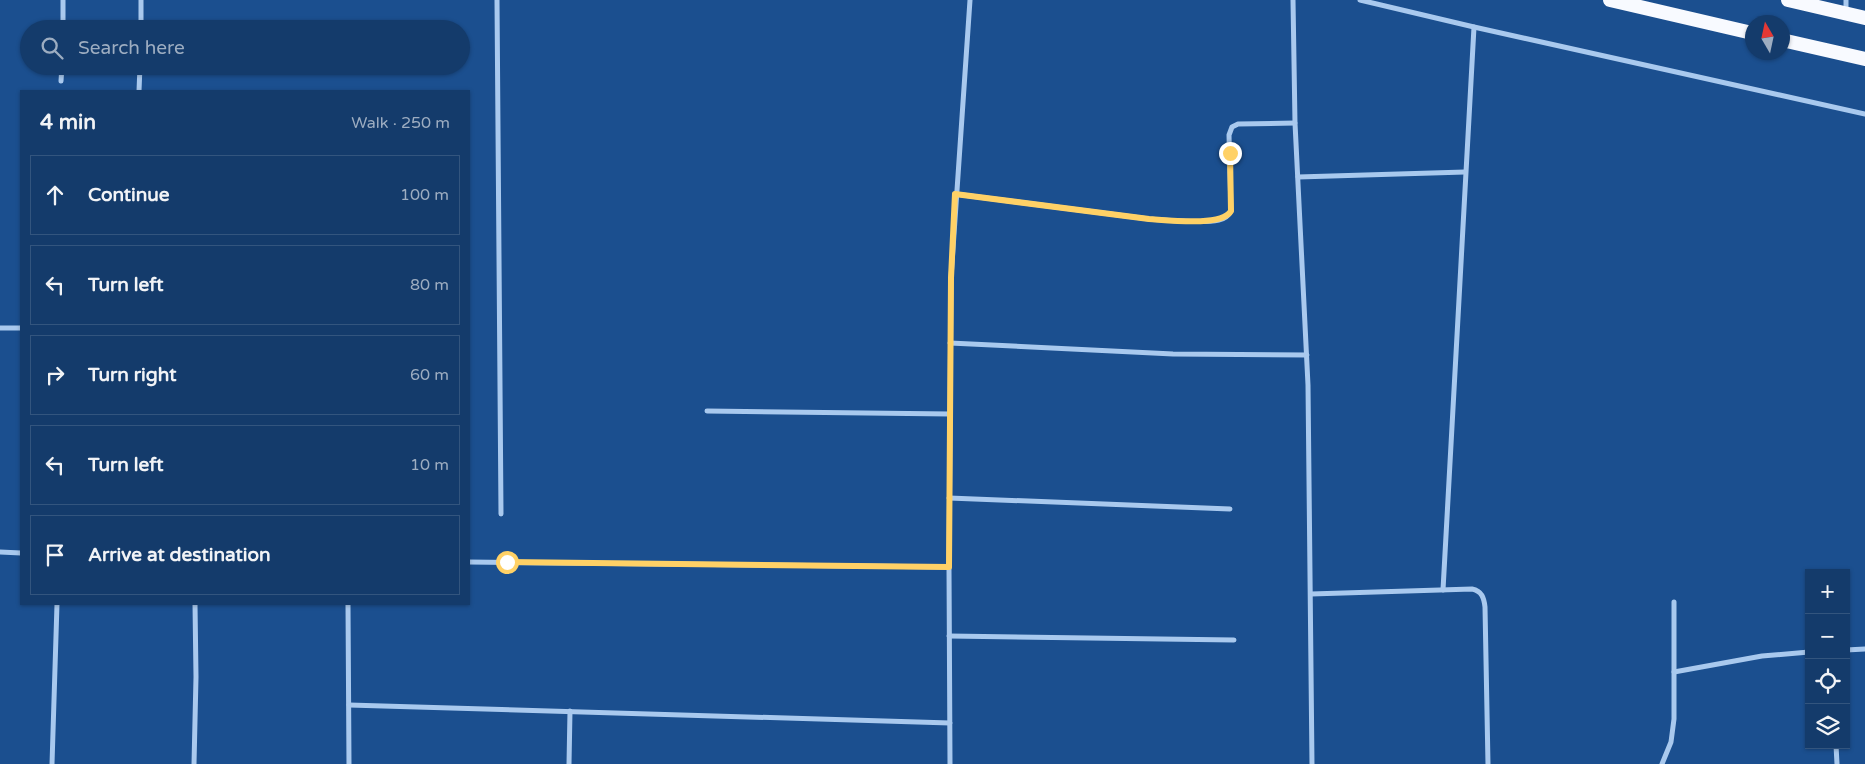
<!DOCTYPE html>
<meta charset="utf-8">
<style>
:root{--surface:#143b6b;--page:#1d4271;--text:#f1f3f6;--muted:#9dadc1;--line:#33557e}
body{margin:0;font-family:"Varela Round",sans-serif;background:var(--page);color:var(--text)}
.controls{position:absolute;right:15px;bottom:15px;display:grid;overflow:hidden;border-radius:0px;box-shadow:0 1px 4px #0004}
.controls button{width:45px;height:45px;display:grid;place-items:center;padding:0;border:0;border-bottom:1px solid var(--line);background:var(--surface);color:var(--text);font:25px sans-serif}
.compass{position:absolute;left:1745px;top:15px;width:45px;height:45px;border-radius:50%;background:var(--surface);box-shadow:0 1px 4px #0004;rotate:351deg}
.stop{position:absolute;width:15px;height:15px;margin:-11px;border:4px solid #ffd166;border-radius:50%;background:#fff}
.stop.end{background:#ffd166;border-color:#fff;box-shadow:0 1px 5px #0008}
.list{margin:0;padding:0;list-style:none}
h2{display:flex;justify-content:space-between;align-items:center;height:65px;margin:0;padding:0 20px;font-size:21px}
h2 small{font-size:16px;font-weight:400;color:var(--muted)}
.list li{display:grid;grid-template-columns:32px 1fr auto;gap:15px;align-items:center;box-sizing:border-box;height:80px;margin:0 10px 10px;padding:0 10px;border:1px solid var(--line);border-radius:0px}
.list b{display:block;font-size:19px;white-space:nowrap}
.list em{font-size:16px;font-style:normal;color:var(--muted)}
.icon{flex:none;width:28px;height:28px;fill:none;stroke:currentColor;stroke-width:2;stroke-linecap:round;stroke-linejoin:round}
.map{position:relative;flex:none;width:1865px;height:764px;overflow:hidden}
.search{position:absolute;background:var(--surface);box-shadow:0 1px 4px #0004;left:20px;top:20px;width:450px;height:55px;display:flex;align-items:center;gap:12px;box-sizing:border-box;padding:0 18px;border-radius:28px;color:var(--muted);font-size:19px}
.panel{position:absolute;background:var(--surface);box-shadow:0 1px 4px #0004;left:20px;top:90px;width:450px;height:515px;border-radius:0px}
.map>svg:first-child{display:block}
</style>
<div class="map">
<svg width="1865" height="764" viewBox="0 0 1865 764">
<rect width="100%" height="100%" fill="#1b4f8f"/>
<g fill="none" stroke-linecap="round" stroke-linejoin="round">
<g stroke="#a9c9ee" stroke-width="5">
<polyline points="497,0 501,514"/>
<polyline points="1293,0 1295,123 1308,385 1312,764"/>
<polyline points="1360,0 1474,27 1865,114"/>
<polyline points="1846,13 1846,0"/>
<polyline points="63,29 63,0"/>
<polyline points="141,29 141,0"/>
<polyline points="61,81 62,66"/>
<polyline points="139,91 140,66"/>
<polyline points="1298,177 1465,172"/>
<path d="M 955,194 L 1149,219 C 1169,220 1200,224 1219,220 C 1225,219 1229,215 1231,211 L 1229,135 L 1232,127 L 1238,124 L 1295,123"/>
<polyline points="0,328 21,328"/>
<polyline points="950,343 1173,354 1307,355"/>
<polyline points="707,411 950,414"/>
<polyline points="949,498 1230,509"/>
<polyline points="0,552 21,553"/>
<polyline points="469,562 949,567"/>
<polyline points="1443,590 1474,27"/>
<path d="M 1311,594 L 1472,589 C 1482,591 1484,598 1485,607 L 1488,764"/>
<polyline points="348,604 349,764"/>
<polyline points="949,636 1234,640"/>
<polyline points="1846,650 1865,649"/>
<polyline points="1674,672 1762,656 1809,652"/>
<polyline points="349,705 950,723"/>
<polyline points="1836,745 1837,764"/>
<polyline points="52,764 57,604"/>
<polyline points="194,764 196,677 195,604"/>
<polyline points="569,764 570,711"/>
<polyline points="950,764 949,567 951,278 970,0"/>
<polyline points="1662,764 1671,742 1674,719 1674,602"/>
</g>
<g stroke="#f8faff" stroke-width="14">
<polyline points="1610,0 1752,33"/>
<polyline points="1788,0 1865,18"/>
<polyline points="1782,40 1865,59"/>
</g>
</g>
<g fill="none" stroke-linecap="round" stroke-linejoin="round">
<path stroke="#ffd166" stroke-width="6" d="M 507,562 L 949,567 L 951,278 L 955,194 L 1149,219 C 1167,220 1222,227 1231,211 L 1230,153"/>
</g>
</svg>
<div class="controls">
<button>+</button>
<button>−</button>
<button><svg class="icon" aria-label="locate" viewBox="0 0 24 24"><circle cx="12" cy="12" r="6"/><path d="M12 2v4M12 18v4M2 12h4M18 12h4"/></svg></button>
<button><svg class="icon" aria-label="layers" viewBox="0 0 24 24"><path d="M12 4l9 5-9 5-9-5zM3 14l9 5 9-5"/></svg></button>
</div>
<svg class="compass" viewBox="-18 -18 36 36"><path d="M0-13l5 13h-10z" fill="#e53935"/><path d="M0 13l5-13h-10z" fill="#9dadc1"/></svg>
<div class="stop" style="left:507px;top:562px"></div>
<div class="stop end" style="left:1230px;top:153px"></div>
<div class="search"><svg class="icon" aria-label="search" viewBox="0 0 24 24"><circle cx="10" cy="10" r="6"/><path d="M15 15l6 6"/></svg>Search here</div>
<section class="panel">
<h2>4 min<small>Walk · 250 m</small></h2>
<ul class="list">
<li><svg class="icon" aria-label="ahead" viewBox="0 0 24 24"><path d="M12 20V5M6 11l6-6 6 6"/></svg><div><b>Continue</b></div><em>100 m</em></li>
<li><svg class="icon" aria-label="left" viewBox="0 0 24 24"><path d="M17 20v-9H6M10 6l-5 5 5 5"/></svg><div><b>Turn left</b></div><em>80 m</em></li>
<li><svg class="icon" aria-label="right" viewBox="0 0 24 24"><path d="M7 20v-9h11M14 6l5 5-5 5"/></svg><div><b>Turn right</b></div><em>60 m</em></li>
<li><svg class="icon" aria-label="left" viewBox="0 0 24 24"><path d="M17 20v-9H6M10 6l-5 5 5 5"/></svg><div><b>Turn left</b></div><em>10 m</em></li>
<li><svg class="icon" aria-label="arrive" viewBox="0 0 24 24"><path d="M6 21V4h12l-3 4 3 4H6"/></svg><div><b>Arrive at destination</b></div></li>
</ul>
</section>
</div>
